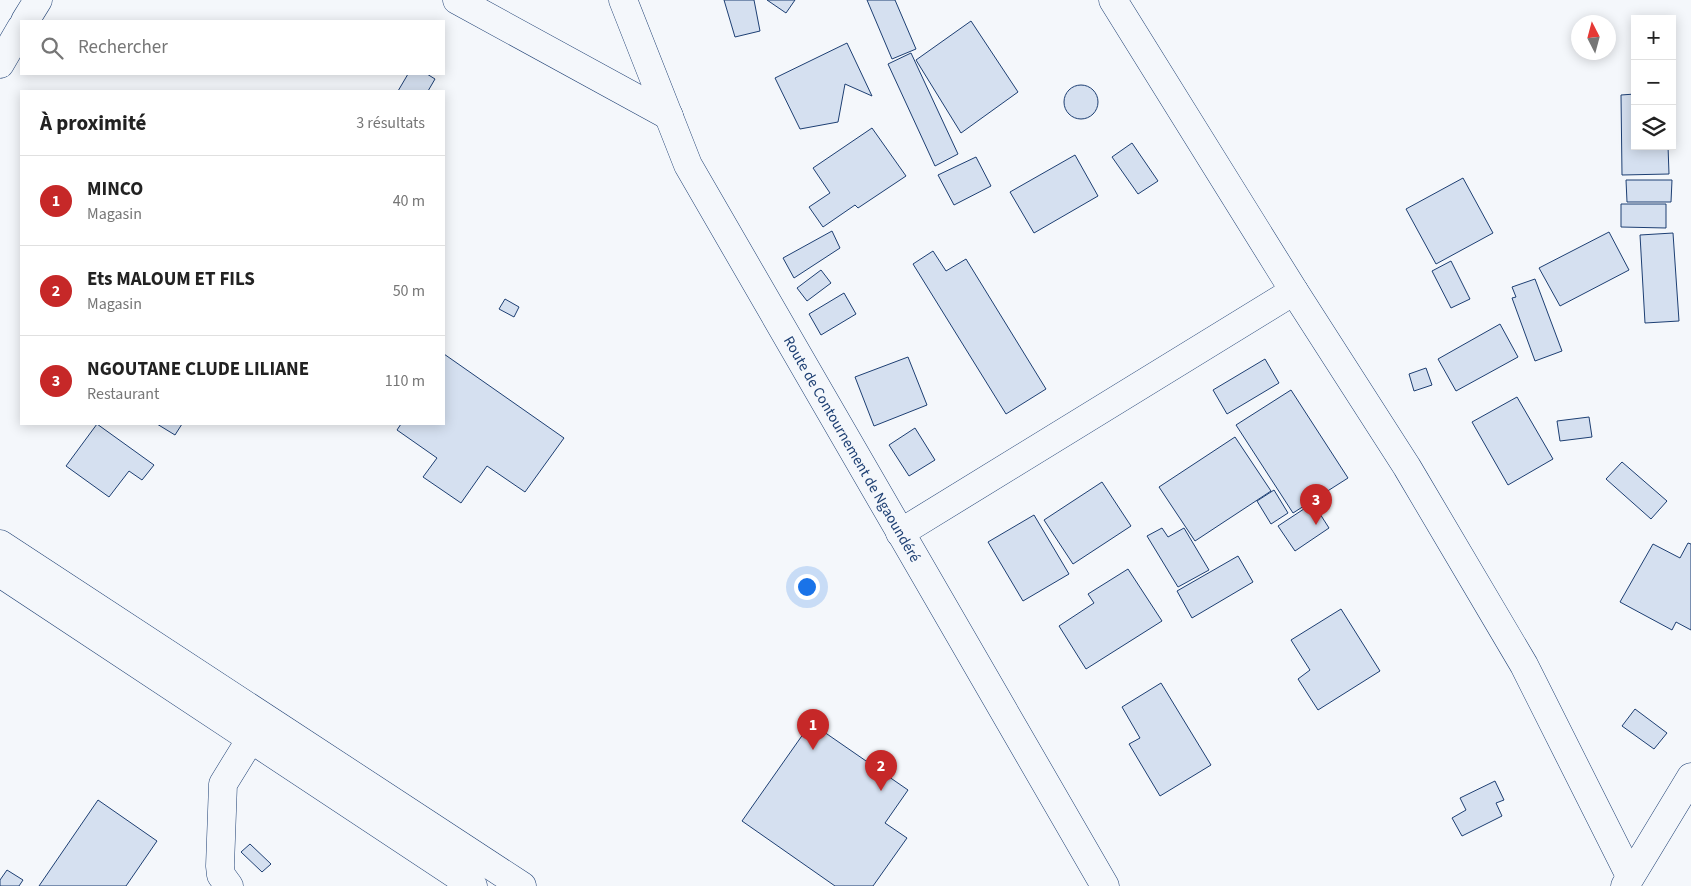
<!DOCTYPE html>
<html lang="fr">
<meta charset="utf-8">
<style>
:root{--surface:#fff;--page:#f2f2f2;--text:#222;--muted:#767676;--line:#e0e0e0;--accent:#c62828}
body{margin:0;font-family:"Source Sans 3",sans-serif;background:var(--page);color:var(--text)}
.controls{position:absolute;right:15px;top:15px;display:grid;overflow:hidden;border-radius:0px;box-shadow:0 2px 12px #0003}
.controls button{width:45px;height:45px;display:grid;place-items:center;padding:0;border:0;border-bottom:1px solid var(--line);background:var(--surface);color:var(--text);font:25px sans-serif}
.compass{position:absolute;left:1571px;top:15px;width:45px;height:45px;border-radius:50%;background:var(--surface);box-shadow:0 2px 12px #0003;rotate:354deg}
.you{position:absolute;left:806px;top:586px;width:18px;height:18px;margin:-12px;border:4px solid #fff;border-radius:50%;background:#1a73e8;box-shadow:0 0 0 8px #1a73e833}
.badge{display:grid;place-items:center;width:32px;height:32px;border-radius:50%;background:var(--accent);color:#fff;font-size:16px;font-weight:700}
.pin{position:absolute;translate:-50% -41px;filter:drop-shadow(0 1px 2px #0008)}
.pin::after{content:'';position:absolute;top:26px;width:18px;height:15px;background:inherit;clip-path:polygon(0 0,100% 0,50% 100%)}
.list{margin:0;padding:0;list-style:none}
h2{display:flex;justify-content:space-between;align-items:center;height:65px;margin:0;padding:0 20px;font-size:21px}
h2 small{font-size:16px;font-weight:400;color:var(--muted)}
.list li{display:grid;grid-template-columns:32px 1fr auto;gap:15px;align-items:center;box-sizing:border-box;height:90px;padding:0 20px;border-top:1px solid var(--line)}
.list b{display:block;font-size:19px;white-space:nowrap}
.list p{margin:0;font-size:16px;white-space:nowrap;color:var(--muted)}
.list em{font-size:16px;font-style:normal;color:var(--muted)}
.icon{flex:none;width:28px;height:28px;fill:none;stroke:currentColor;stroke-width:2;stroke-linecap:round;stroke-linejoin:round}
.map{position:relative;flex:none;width:1691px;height:886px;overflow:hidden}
.search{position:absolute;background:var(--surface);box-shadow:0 2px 12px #0003;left:20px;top:20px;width:425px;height:55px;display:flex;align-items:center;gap:12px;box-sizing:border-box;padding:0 18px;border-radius:0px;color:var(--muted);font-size:19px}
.panel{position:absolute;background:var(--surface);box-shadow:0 2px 12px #0003;left:20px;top:90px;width:425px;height:335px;border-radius:0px}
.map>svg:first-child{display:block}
</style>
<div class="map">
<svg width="1691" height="886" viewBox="0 0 1691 886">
<rect width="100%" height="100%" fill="#f4f7fb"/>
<g fill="#d5e0f0" stroke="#1d3f73">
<polygon points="724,0 754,0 760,31 735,37"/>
<polygon points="767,0 795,0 786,13"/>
<polygon points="867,0 895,0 916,49 892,59"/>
<polygon points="971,21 1018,92 961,133 916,60"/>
<polygon points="847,43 872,96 845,84 838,122 800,129 775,78"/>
<polygon points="911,53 958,154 935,166 888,64"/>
<polygon points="408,74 427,74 435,79 428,91 398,91"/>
<circle cx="1081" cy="102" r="17"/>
<polygon points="1635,94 1635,146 1668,146 1669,174 1622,175 1621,95"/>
<polygon points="872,128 906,176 858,208 855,205 823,227 809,207 830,193 813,168"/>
<polygon points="1132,143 1158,181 1138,194 1112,157"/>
<polygon points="1075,155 1098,196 1034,233 1010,192"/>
<polygon points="976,157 991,186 954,205 938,175"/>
<polygon points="1463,178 1493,233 1436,264 1406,209"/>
<polygon points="1626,180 1672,180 1671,202 1627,202"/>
<polygon points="1621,204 1666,204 1666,228 1621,227"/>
<polygon points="832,231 840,248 794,278 783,258"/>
<polygon points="1609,232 1629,270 1560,306 1539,268"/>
<polygon points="1673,233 1679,321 1645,323 1640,235"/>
<polygon points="933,251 946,271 966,259 1046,389 1006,414 913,264"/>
<polygon points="1451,261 1470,299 1451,308 1432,271"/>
<polygon points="821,270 831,283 807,301 797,288"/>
<polygon points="1535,279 1562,351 1535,361 1512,298 1516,297 1512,287"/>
<polygon points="844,293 856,314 821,335 809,314"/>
<polygon points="505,299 519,307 514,317 499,309"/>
<polygon points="1500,324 1518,357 1456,391 1438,359"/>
<polygon points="444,354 564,438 525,492 487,466 461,503 423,477 437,458 397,430 401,424 444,424"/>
<polygon points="908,357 927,405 874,426 855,377"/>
<polygon points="1265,359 1279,383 1227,414 1213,390"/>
<polygon points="1426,368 1432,385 1414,391 1409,374"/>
<polygon points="1291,390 1348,478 1293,513 1236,425"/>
<polygon points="1517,397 1553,459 1508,485 1472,422"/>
<polygon points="1589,417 1592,437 1560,441 1557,421"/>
<polygon points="97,424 154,465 142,480 129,471 109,497 66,466"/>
<polygon points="157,424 182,424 175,435"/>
<polygon points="915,428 935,460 909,476 889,445"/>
<polygon points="1235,437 1271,491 1195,541 1159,487"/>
<polygon points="1622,462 1667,501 1651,519 1606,479"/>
<polygon points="1102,482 1131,526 1073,564 1044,520"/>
<polygon points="1274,490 1288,513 1271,524 1257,501"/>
<polygon points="1313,503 1329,528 1295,551 1278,526"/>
<polygon points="1034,515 1069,574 1023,601 988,542"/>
<polygon points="1162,528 1168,537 1184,528 1209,570 1178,587 1147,536"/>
<polygon points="1688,543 1691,544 1691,630 1676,622 1672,630 1620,602 1653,544 1680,558"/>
<polygon points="1238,556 1253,582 1192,618 1177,591"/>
<polygon points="1128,569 1162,621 1086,669 1059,626 1094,603 1088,594"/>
<polygon points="1341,609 1380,671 1318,710 1298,679 1310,670 1291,640"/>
<polygon points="1161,683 1211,765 1160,796 1129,744 1140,738 1122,707"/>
<polygon points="1635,709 1667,733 1654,749 1622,726"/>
<polygon points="814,725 908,790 885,823 907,838 873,886 835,886 742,821 806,730 808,732"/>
<polygon points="1495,781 1504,800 1496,803 1502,816 1462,836 1452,818 1466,810 1460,798"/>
<polygon points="98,800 157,841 126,886 39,886"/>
<polygon points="250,844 271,864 262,872 241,852"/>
<polygon points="7,870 23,880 19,886 0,886 0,880"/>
</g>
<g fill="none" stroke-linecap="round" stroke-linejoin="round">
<g stroke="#1d3f73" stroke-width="29">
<g id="minor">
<polyline points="457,0 669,116"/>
<polyline points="1113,0 1294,291 1407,467 1524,665 1630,876"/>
<polyline points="25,21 38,0"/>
<polyline points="0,64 21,28"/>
<polyline points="900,533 1294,291"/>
<polyline points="229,886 221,875 220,866 223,784 263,719"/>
<polyline points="1625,886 1691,777"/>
</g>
</g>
<g stroke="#1d3f73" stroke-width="29">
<polyline id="tertiary" points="623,0 688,165 1105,886"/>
</g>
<g stroke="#1d3f73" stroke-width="29">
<g id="secondary">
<polyline points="0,544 522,886"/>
<polyline points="0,573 473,886"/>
</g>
</g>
<use href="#minor" stroke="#f4f7fb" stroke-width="28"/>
<use href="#tertiary" stroke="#f4f7fb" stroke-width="28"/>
<use href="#secondary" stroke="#f4f7fb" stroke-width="28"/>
</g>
<g text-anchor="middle" stroke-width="4" stroke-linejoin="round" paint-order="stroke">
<g font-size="15" fill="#1d3f73" stroke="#f4f7fb">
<text transform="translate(852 449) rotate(60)" y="5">Route de Contournement de Ngaoundéré</text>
</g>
</g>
</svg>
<div class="controls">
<button>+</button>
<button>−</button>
<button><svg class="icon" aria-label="layers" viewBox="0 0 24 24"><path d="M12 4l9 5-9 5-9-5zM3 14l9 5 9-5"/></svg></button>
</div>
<svg class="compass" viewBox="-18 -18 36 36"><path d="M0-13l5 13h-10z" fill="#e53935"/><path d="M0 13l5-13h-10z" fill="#767676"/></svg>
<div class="you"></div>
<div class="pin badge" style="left:813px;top:750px">1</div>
<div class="pin badge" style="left:881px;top:791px">2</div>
<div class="pin badge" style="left:1316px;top:525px">3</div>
<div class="search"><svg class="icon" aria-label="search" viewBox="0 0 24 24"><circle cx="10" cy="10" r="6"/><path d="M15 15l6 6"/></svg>Rechercher</div>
<section class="panel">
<h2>À proximité<small>3 résultats</small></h2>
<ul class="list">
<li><span class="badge">1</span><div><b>MINCO</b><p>Magasin</p></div><em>40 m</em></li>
<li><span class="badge">2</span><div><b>Ets MALOUM ET FILS</b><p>Magasin</p></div><em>50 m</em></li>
<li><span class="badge">3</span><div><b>NGOUTANE CLUDE LILIANE</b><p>Restaurant</p></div><em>110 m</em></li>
</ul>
</section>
</div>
